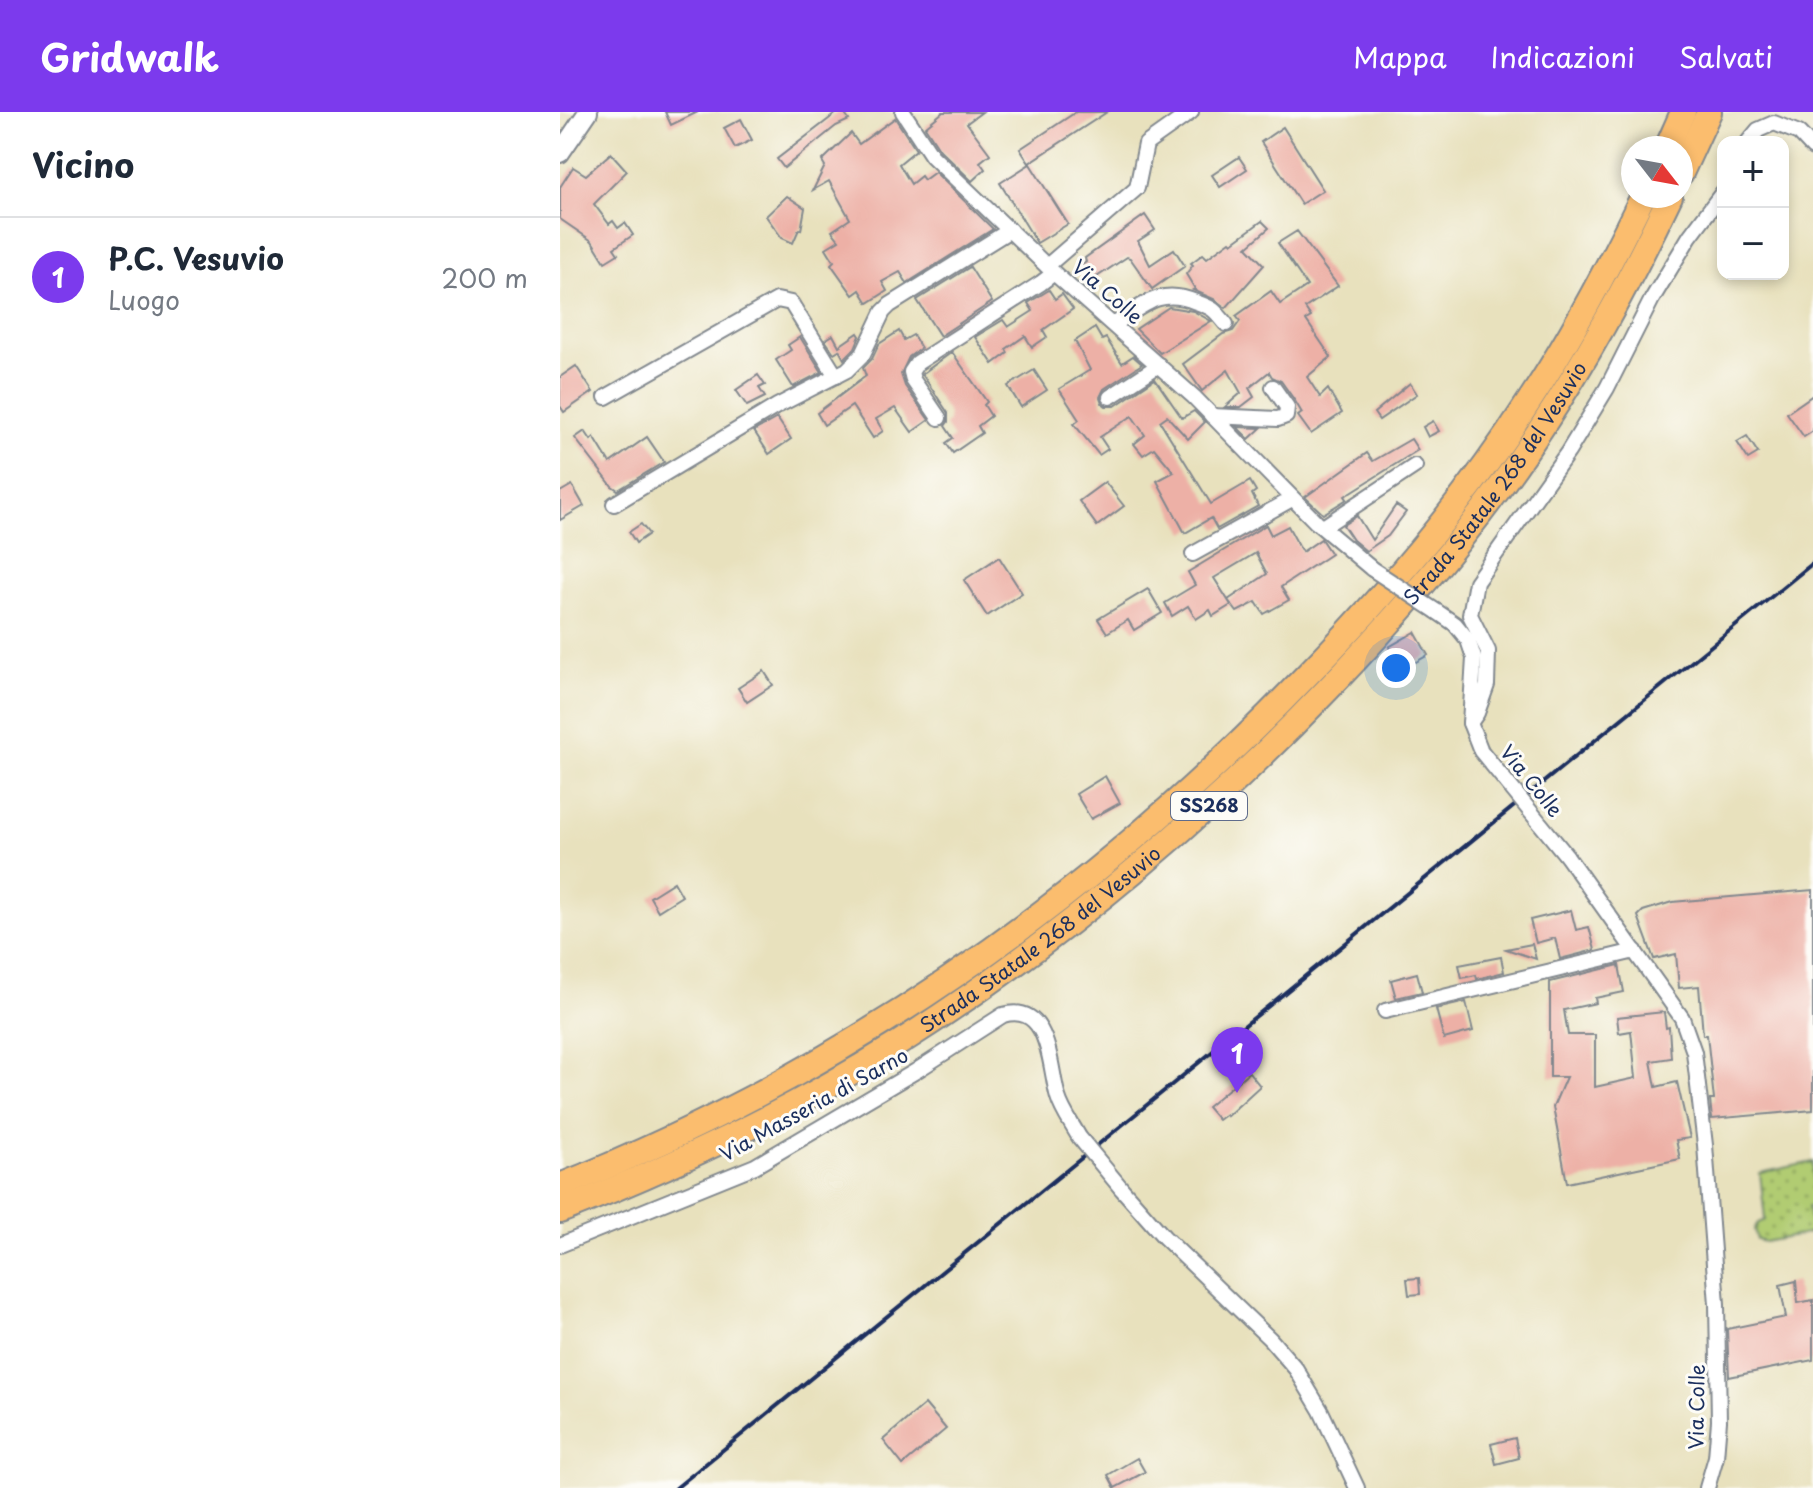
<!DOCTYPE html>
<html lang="it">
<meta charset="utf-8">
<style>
:root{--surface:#fff;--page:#f2f2f3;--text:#1f2937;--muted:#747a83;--line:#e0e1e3;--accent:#7c3aed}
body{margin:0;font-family:"Playpen Sans",sans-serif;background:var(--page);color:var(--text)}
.controls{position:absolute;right:24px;top:24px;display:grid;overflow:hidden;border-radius:16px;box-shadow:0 4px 12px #0003}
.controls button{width:72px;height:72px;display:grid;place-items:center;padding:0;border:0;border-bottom:2px solid var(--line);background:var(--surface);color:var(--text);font:40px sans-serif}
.compass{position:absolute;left:1061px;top:24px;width:72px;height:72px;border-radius:50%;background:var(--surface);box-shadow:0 4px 12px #0003;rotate:121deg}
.you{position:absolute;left:836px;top:556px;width:28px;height:28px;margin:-20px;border:6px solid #fff;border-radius:50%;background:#1a73e8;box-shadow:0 0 0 12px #1a73e833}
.badge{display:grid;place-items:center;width:52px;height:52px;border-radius:50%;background:var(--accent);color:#fff;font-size:26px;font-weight:700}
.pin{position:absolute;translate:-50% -66px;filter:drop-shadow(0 2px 4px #0008)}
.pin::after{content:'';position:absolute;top:42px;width:28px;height:24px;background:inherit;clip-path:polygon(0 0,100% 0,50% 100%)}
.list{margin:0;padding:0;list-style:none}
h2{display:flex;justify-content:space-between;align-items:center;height:104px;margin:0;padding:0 32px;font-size:34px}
h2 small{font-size:26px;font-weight:400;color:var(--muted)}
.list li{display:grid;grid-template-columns:52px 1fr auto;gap:24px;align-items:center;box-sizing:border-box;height:120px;padding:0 32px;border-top:2px solid var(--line)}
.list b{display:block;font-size:30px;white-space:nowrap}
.list p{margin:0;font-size:26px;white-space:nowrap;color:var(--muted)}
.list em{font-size:26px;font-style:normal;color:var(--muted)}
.map{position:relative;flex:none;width:1253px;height:1376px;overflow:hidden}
header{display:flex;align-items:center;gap:48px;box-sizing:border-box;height:112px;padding:0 40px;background:var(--accent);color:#fff}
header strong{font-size:38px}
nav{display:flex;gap:44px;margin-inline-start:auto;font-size:28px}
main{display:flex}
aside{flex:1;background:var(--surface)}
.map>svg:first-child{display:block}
</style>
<header>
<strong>Gridwalk</strong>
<nav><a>Mappa</a><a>Indicazioni</a><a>Salvati</a></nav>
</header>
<main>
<aside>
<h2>Vicino<small></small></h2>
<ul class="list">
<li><span class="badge">1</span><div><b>P.C. Vesuvio</b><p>Luogo</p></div><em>200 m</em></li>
</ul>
</aside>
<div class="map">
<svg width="1253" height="1376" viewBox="0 0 1253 1376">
<defs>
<pattern id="grass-dots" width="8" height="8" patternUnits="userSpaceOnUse" patternTransform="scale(2)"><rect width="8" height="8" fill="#b1cc72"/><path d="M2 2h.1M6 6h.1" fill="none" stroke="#8fa661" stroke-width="1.8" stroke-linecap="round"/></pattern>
</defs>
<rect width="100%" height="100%" fill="#fdfcf7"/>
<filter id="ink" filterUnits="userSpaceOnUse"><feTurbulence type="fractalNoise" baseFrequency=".0125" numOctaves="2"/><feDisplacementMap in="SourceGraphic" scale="16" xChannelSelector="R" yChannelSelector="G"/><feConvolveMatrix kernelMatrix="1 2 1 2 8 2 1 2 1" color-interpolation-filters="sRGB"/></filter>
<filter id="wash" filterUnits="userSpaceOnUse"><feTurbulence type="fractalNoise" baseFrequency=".006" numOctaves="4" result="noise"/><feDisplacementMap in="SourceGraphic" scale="32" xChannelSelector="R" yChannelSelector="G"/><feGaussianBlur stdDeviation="1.8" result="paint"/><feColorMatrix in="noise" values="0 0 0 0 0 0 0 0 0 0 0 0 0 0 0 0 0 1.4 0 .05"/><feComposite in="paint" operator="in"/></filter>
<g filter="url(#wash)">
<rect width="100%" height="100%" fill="#e8e1bd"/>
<polygon fill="url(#grass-dots)" stroke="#667e68" stroke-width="2" points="1253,1050 1253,1093 1248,1094 1252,1121 1205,1130 1197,1128 1194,1117 1198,1111 1205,1108 1200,1061"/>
<g id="blocks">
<g fill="#edb0a6">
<polygon points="105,0 138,0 111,13"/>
<polygon points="278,0 283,0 289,8 276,14 224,56 217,47"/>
<polygon points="383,0 422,0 407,11 430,42 420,50 425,57 412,69 380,38 365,15"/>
<polygon points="516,0 547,0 469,51 460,37"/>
<polygon points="335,6 356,38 339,52 351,72 361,64 364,68 375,60 433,117 347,171 340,160 322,170 327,179 308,191 300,178 293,183 271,152 274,149 266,136 279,128 272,119 290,107 269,69 253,78 265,54 262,49 291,21 299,32"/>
<polygon points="181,7 192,28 175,36 164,16"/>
<polygon points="723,15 763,78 741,92 701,30"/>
<polygon points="51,41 67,59 34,92 49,112 53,109 58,116 65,111 73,123 54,136 58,142 45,150 32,129 0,107 0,75 13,55 26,63"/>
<polygon points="679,45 687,57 660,75 652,63"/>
<polygon points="470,52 508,112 477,131 440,71"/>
<polygon points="227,84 245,96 241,118 239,117 233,131 222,126 206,104"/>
<polygon points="585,103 595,118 578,129 590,153 614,137 625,154 592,177 570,146 567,145 529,170 519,155 526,150 525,146"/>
<polygon points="702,109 709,116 687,135 704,153 666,196 654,187 633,178 635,177 626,162 633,153 631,151 643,142 647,146 670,129 672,131"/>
<polygon points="737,119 778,174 745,196 751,205 746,208 771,245 747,265 760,285 768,277 782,301 751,322 738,304 742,301 735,289 721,269 712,265 709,260 689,276 694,285 681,295 665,295 681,281 668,258 642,279 623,252 663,222 673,219 680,209 676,204 711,179 720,192 747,174 718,131"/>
<polygon points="410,155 432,190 380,224 357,188"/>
<polygon points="489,178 495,187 502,182 513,197 483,218 487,225 472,235 465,224 446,237 448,241 433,252 415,225 443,208 448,215 473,199 468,191"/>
<polygon points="609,195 633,199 651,209 600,241 576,217"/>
<polygon points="535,216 542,228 546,226 562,251 573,244 582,252 544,277 540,285 542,291 546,294 555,294 595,267 622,306 634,299 645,310 628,327 607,304 600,309 651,392 690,369 696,379 692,382 698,394 657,417 651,406 625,421 597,369 614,360 594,336 583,343 574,332 585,323 572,304 540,325 548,337 539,343 514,312 519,308 499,277 530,258 515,229"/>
<polygon points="339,219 344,228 353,223 361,236 349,245 341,262 345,274 369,308 352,320 335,296 316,307 323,319 313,326 292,294 264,313 257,301 306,264 303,256 312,247 319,232"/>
<polygon points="298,221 300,224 295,236 284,247 279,238 274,241 265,228 273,223 279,234"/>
<polygon points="240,225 262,260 233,275 216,248 231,238 228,233"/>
<polygon points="392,240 427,290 424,293 431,304 418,314 422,321 393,341 386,331 393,326 385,314 388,310 388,301 362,262"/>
<polygon points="16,254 33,280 4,300 0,294 0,265"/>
<polygon points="474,258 487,278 461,295 448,274"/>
<polygon points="198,263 205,273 199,276 205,285 187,294 176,278"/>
<polygon points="850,271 857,282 819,308 814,301"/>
<polygon points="1253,283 1253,319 1244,325 1227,301"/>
<polygon points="217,306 231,327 209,342 194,319"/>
<polygon points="873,309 879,319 868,325 863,315"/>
<polygon points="677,315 701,316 689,327"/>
<polygon points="25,319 31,328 34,325 50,351 87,325 104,350 58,378 52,374 15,326"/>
<polygon points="1187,324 1198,341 1188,347 1177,330"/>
<polygon points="851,327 858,338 785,384 787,387 763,402 745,385 807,341 813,349"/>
<polygon points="545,370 564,394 537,414 519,389"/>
<polygon points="12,373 24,394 0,408 0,380"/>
<polygon points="836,393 846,400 828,424 806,439 793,428 783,413 797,404 812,428"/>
<polygon points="81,412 89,422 76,431 69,420"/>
<polygon points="706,413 711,423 728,414 742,440 761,427 771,442 721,475 729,488 704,502 696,490 677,500 668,488 707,462 696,441 654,466 671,493 653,504 650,498 636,507 628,494 612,504 605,491 635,473 628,460"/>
<polygon points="439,445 462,481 427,504 404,468"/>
<polygon points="588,477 602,501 574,518 568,508 547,521 538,507"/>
<polygon points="855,520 868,543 845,556 844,554 840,555 829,535"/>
<polygon points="204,559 213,573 187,590 178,576"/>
<polygon points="545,664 560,691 531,707 516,682"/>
<polygon points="114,770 122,784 98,799 90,785"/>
<polygon points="1253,778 1253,998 1152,1007 1150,988 1154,988 1147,923 1143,923 1139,874 1119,876 1116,842 1094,847 1078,804 1083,799 1112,790"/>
<polygon points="1011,798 1016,818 1029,815 1035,838 1000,847 995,826 976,831 970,808"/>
<polygon points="972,832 976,847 946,837"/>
<polygon points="941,845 944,860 917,867 916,863 902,866 899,853"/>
<polygon points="1059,853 1064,880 1035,886 1036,891 1004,898 1008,923 1035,923 1035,975 1076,966 1071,919 1059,921 1057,905 1104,900 1106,916 1109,915 1111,946 1091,949 1096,975 1117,970 1130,1026 1116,1028 1120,1047 1007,1071 993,995 1006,965 990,965 990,870"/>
<polygon points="857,861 862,880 836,886 831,868"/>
<polygon points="906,890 913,919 884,927 876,897"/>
<polygon points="689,960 700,974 667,1004 666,1002 658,1008 647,995"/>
<polygon points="859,1166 860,1182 849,1183 847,1167"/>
<polygon points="1236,1169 1238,1191 1253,1188 1253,1248 1169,1265 1167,1217 1226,1205 1220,1173"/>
<polygon points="365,1292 386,1317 343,1353 323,1328"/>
<polygon points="955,1326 959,1346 936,1352 931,1332"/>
<polygon points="577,1346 585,1360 555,1376 548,1363"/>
</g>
</g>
</g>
<g filter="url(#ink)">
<use href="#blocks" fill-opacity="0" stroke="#82888e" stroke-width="2"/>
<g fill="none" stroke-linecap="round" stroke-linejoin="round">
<g stroke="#82888e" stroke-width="18">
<g id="minor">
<polyline points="343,0 372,44 494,161 634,285 756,410 812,457"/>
<polyline points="1188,30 1198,18 1214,11 1239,21 1253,36"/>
<polyline points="487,154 577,76 586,32 631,0"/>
<path d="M 555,212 C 584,193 600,175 636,190 C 653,196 654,197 666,212"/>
<polyline points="46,285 217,188 231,191 276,264"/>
<polyline points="550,285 599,253"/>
<polyline points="652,304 718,307 726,304 727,295 713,275"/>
<polyline points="379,306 353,268 351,260 357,251 481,171 494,161"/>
<polyline points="54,392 217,294 287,258 303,242 323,200 330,193 450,118"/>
<polyline points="763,415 855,354"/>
<polyline points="633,442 732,387"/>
<polyline points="876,499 895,512 908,528 914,546 910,611 921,639"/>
<polyline points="910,611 917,601 927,573 928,539 910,503 916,470 1008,340 1047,276 1092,187 1130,124 1163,80"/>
<polyline points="1006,743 1122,906 1134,940 1145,1033 1157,1192 1159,1309 1156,1345 1147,1376"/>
<polyline points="825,899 1075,839"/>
<polyline points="561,1076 604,1125 710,1227 736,1257 761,1299 797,1376"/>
<path d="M 0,1133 L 195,1054 L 356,959 L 443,903 C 491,890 489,956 498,985 C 502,999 512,1012 519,1025"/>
</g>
</g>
<g stroke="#82888e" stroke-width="22">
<polyline id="tertiary" points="0,41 28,0"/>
</g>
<g stroke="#82888e" stroke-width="28">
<g id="trunk">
<polyline points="1107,36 1123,0"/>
<polyline points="1121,61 1149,0"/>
<path d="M 0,1074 C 288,959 533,787 747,563 C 830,478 906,388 970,288 C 1013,223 1049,154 1083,84"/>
<path id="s1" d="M 0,1099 C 114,1054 228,1001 333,935 C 492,834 637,714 768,577 C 839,503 907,425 965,340 C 1021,259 1068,173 1110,84"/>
</g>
</g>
<use href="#minor" stroke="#fff" stroke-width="14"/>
<use href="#tertiary" stroke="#fff" stroke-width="18"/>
<use href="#trunk" stroke="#fbbd6e" stroke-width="24"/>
<polyline stroke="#1b2f5e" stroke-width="4" points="116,1376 1253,451"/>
<g stroke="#82888e" stroke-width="18" stroke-linecap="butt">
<g id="minor-bridge">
<polyline points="812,457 876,499"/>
<polyline points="921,639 1006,743"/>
<polyline points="519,1025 561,1076"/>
</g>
</g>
<use href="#minor-bridge" stroke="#fff" stroke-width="14"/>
</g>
</g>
<g text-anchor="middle" stroke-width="6" stroke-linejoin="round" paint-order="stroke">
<rect fill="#fdfcf7" stroke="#5f6c8c" stroke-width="2" x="611" y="680" width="76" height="28" rx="6"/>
<g font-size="18" font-weight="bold" fill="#1b2f5e">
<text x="649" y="700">SS268</text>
</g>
<g font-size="20" fill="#1b2f5e" stroke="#fdfcf7">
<text transform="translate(547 180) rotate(41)" y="7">Via Colle</text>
<text dy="7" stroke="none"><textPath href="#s1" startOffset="1202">Strada Statale 268 del Vesuvio</textPath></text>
<text transform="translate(971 669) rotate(51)" y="7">Via Colle</text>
<text dy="7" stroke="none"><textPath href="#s1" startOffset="554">Strada Statale 268 del Vesuvio</textPath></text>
<text transform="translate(254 993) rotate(-29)" y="7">Via Masseria di Sarno</text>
<text transform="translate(1137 1295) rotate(-89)" y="7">Via Colle</text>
</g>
</g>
</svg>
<div class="controls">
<button>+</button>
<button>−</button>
</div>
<svg class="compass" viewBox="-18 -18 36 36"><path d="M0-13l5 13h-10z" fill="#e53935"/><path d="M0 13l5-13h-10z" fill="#747a83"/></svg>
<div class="you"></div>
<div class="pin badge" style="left:677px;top:981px">1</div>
</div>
</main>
